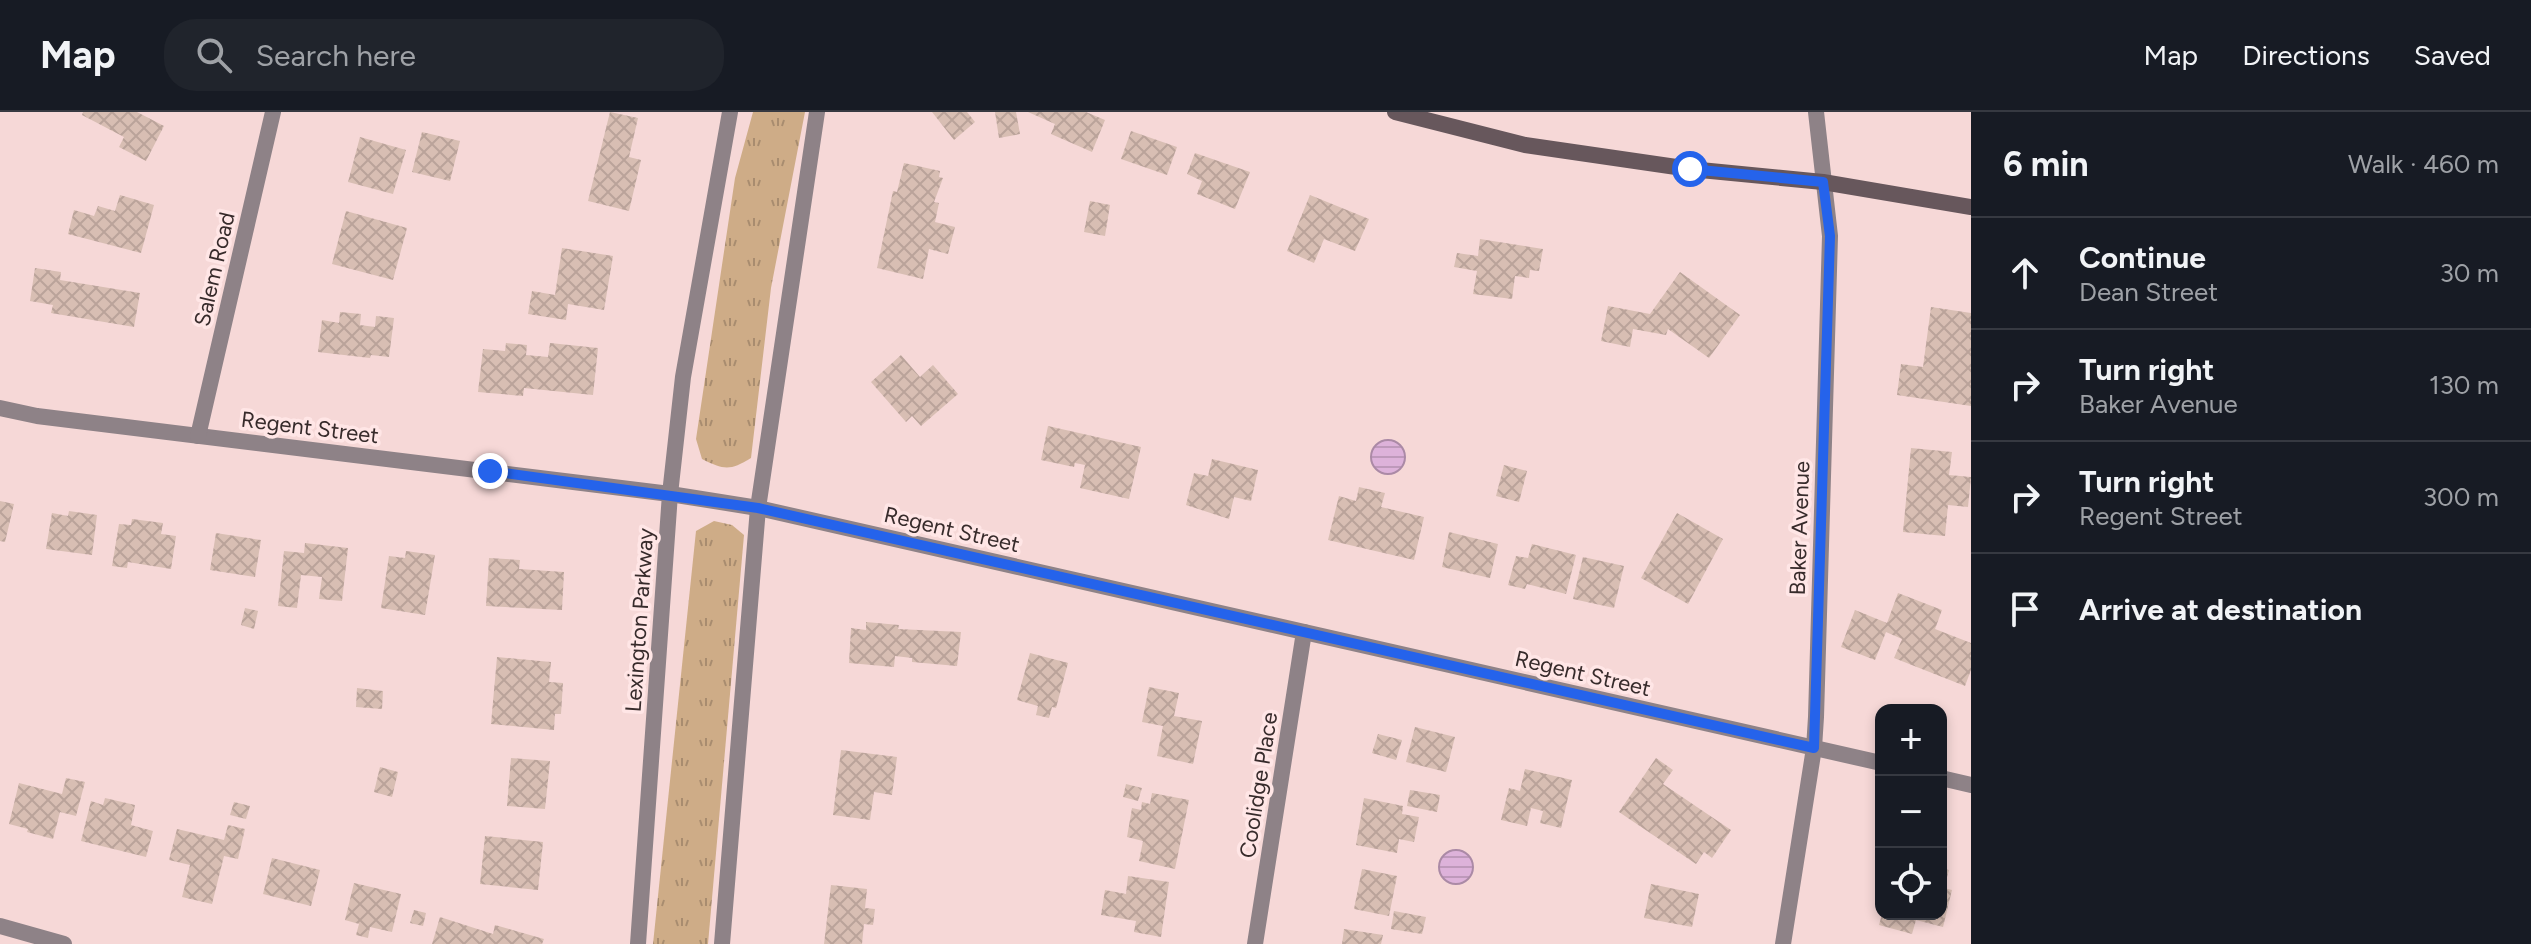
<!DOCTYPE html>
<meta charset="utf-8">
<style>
:root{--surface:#171b24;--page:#20242c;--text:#f1f3f6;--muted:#9ea1a6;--line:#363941}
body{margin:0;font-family:Figtree,sans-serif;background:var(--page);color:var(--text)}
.controls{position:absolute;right:24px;bottom:24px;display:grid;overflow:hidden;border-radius:16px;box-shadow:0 4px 12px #0003}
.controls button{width:72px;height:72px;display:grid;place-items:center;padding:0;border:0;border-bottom:2px solid var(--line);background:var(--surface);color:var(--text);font:40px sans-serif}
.stop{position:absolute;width:24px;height:24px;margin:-18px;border:6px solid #2563eb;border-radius:50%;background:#fff}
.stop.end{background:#2563eb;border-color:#fff;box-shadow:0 2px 8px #0008}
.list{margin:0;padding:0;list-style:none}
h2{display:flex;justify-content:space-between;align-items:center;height:104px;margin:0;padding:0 32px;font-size:34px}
h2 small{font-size:26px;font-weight:400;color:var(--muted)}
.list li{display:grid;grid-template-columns:52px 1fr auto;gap:24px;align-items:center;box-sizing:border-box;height:112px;padding:0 32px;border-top:2px solid var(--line)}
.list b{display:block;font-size:30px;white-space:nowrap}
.list p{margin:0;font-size:26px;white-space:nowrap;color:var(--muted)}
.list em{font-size:26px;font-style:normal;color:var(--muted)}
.icon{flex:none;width:44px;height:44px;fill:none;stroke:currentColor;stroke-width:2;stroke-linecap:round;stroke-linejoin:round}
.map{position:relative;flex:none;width:1971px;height:832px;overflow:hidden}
header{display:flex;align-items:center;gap:48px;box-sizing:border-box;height:112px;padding:0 40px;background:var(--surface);border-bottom:2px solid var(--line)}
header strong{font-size:38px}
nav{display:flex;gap:44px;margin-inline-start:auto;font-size:28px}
.search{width:560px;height:72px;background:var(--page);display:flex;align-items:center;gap:20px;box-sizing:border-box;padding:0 28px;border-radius:32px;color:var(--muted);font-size:30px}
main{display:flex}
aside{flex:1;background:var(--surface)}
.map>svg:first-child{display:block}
</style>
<header>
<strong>Map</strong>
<div class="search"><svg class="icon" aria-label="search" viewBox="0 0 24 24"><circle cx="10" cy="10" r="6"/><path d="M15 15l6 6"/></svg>Search here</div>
<nav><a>Map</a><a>Directions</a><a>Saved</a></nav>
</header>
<main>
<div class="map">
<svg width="1971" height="832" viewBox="0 0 1971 832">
<defs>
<pattern id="grass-tufts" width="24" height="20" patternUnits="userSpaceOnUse" patternTransform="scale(2)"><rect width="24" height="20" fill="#ceac87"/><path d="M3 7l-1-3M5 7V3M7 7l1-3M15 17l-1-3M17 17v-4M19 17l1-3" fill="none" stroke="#a88c6f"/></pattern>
<pattern id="water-rules" width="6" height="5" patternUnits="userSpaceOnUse" patternTransform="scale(2)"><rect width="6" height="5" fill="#ddb2da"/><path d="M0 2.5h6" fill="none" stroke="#be99bb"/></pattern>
<pattern id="building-cross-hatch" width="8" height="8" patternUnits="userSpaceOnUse" patternTransform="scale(2)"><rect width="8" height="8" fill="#d8beb3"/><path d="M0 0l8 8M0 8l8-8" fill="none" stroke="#baa39a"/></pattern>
</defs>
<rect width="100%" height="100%" fill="#f6d8d7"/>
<g fill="url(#grass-tufts)">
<path d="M 753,0 L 805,0 L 771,176 L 751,346 C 730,359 724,358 702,347 L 696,327 L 735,66 Z"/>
<polygon points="714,409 732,413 744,423 708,832 653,832 696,419"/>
</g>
<g fill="url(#water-rules)" stroke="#ab8aa6" stroke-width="2">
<circle cx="1388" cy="345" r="17"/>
<circle cx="1456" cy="755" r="17"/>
</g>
<g fill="url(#building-cross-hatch)">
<polygon points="83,0 137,0 164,14 146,49 119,35 124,25 82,3"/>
<polygon points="610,0 638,6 629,45 641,48 629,99 588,89"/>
<polygon points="932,0 967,0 975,10 954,28"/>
<polygon points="995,0 1016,0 1020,22 999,26"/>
<polygon points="1028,0 1086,0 1105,8 1092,40 1051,22 1055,12"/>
<polygon points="1131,19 1177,35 1167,63 1121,47"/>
<polygon points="422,20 460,29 450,69 412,60"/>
<polygon points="360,25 406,38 393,82 348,70"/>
<polygon points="1195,41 1250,60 1235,97 1197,82 1202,69 1187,62"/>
<polygon points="904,51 940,59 939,65 943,66 934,90 939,91 935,110 955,115 948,142 929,137 923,167 877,156 893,79 897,80"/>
<polygon points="120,83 154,93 141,141 68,122 74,98 94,104 98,94 115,99"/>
<polygon points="1310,83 1369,107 1355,139 1324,127 1314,151 1287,139"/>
<polygon points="1090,89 1110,93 1105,124 1084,120"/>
<polygon points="346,99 407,116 393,168 332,152"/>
<polygon points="1480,127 1543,137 1539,159 1530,158 1529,166 1515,164 1512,187 1473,182 1477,159 1454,155 1457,141 1478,144"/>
<polygon points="562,136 613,144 604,198 568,192 566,208 528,202 532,179 555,183"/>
<polygon points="35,156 61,160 60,168 140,181 134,215 51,201 53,193 30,189"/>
<polygon points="1680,160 1740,203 1709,246 1668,217 1666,223 1633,217 1630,235 1601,229 1608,194 1650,202"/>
<polygon points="1931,195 1971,201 1971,294 1897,283 1901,252 1923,255"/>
<polygon points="340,200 361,202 360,213 375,215 376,204 394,206 389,245 371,243 370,246 318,240 322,208 339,211"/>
<polygon points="506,231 527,233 526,243 548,245 550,231 598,236 593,283 524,276 523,284 478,280 483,237 505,239"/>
<polygon points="901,243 920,265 933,253 958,282 921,314 912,304 906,310 871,270"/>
<polygon points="1048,314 1141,335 1129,387 1080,376 1085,353 1075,351 1074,355 1041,348"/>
<polygon points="1911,336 1952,340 1949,363 1971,365 1968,395 1948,393 1945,424 1903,420"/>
<polygon points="1212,347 1258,358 1251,389 1234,385 1229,407 1186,393 1194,361 1208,364"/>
<polygon points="1504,353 1527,359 1519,390 1496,384"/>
<polygon points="1359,375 1385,381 1381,395 1424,405 1414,448 1328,428 1339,384 1356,389"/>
<polygon points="0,389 14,392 5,430 0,429"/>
<polygon points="69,399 97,403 92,443 46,437 52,401 68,404"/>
<polygon points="1677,401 1723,427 1688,492 1641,466"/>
<polygon points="132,407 163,411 161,422 176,424 171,457 128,450 127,456 112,454 119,412 131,413"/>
<polygon points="1449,420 1498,432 1490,466 1442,455"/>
<polygon points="216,421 261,428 255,465 210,458"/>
<polygon points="305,431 348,436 342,489 319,487 322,465 301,463 297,496 278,494 284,439 304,441"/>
<polygon points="1532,432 1576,443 1566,482 1527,472 1525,477 1508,473 1516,444 1528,446"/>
<polygon points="406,439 435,443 425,503 381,496 389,444 405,446"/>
<polygon points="1583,445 1624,454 1614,496 1573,487"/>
<polygon points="489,446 520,448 519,457 564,460 562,498 486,494"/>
<polygon points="1898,481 1942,498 1935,517 1971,531 1971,558 1965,574 1894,546 1902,527 1886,520 1875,548 1841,535 1855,498 1887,511"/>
<polygon points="245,496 258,499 254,517 241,513"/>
<polygon points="866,510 899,513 898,517 961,520 957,554 912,550 912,546 895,544 894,555 849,551 851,516 866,518"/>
<polygon points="1030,541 1068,551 1056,596 1052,595 1049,606 1036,603 1038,594 1017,588"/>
<polygon points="497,545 551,550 549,570 563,571 561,602 555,602 554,618 491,612"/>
<polygon points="1149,575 1179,581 1174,604 1202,609 1193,652 1157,644 1163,614 1142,610"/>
<polygon points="357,576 383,579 382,597 356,595"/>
<polygon points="1415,615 1455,625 1446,660 1406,650"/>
<polygon points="1378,622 1402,628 1396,648 1372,641"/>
<polygon points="841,638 897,645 892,683 874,680 870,708 833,703"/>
<polygon points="511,646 550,649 545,697 507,694"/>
<polygon points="1656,646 1673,658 1663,672 1731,718 1712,746 1704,740 1696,752 1619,700"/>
<polygon points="380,655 398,660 392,685 374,680"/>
<polygon points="1525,657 1572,668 1561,716 1540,711 1543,699 1531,696 1527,714 1501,708 1509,676 1520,679"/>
<polygon points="66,666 85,670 76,704 60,700 53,727 27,720 28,717 9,712 19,671 62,682"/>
<polygon points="1126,672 1142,676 1138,689 1123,685"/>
<polygon points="1410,678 1440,683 1437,700 1407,694"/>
<polygon points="1152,681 1189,688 1175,757 1139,749 1143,729 1127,725 1132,696 1141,698 1142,690 1150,692"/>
<polygon points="105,686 135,693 131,713 153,719 146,745 81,729 91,689 103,693"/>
<polygon points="1364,686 1403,694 1402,702 1419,705 1414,730 1399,727 1397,741 1356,733"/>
<polygon points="234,690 250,694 246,707 230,703"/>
<polygon points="228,713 245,717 238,747 224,744 212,792 182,785 190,753 169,748 177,717 224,728"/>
<polygon points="485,724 543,730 538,778 480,772"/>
<polygon points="272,746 320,758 311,794 263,782"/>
<polygon points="1941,756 1949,758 1944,776 1952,778 1943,815 1916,808 1912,822 1879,813 1882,802 1941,802"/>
<polygon points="1362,757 1397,764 1389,804 1354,797"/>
<polygon points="1128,764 1169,770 1161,825 1134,820 1136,809 1101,803 1105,778 1126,782"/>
<polygon points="354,771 401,782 392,820 370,815 368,826 356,823 359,812 345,808"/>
<polygon points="1651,772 1699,782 1692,815 1644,806"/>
<polygon points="831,773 867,777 865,796 875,797 873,813 864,812 862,832 824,832"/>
<polygon points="414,798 426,801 423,814 410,811"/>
<polygon points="1394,799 1426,805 1422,822 1391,817"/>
<polygon points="440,805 493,822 495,813 544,827 542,832 432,832"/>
<polygon points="1344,817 1383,823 1381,832 1342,832"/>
</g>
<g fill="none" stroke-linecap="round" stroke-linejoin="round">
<g stroke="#8e8287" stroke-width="16">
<polyline points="0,296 37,304 670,382 758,396 1881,651"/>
<polyline points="198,324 273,0"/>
<polyline points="1941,666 1971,673"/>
<polyline points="0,814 64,832"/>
<polyline points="638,832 670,382 683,265 730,0"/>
<polyline points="722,832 758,396 817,0"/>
<polyline points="1255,832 1304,520"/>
<polyline points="1783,832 1814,636 1816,605 1830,124 1816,0"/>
</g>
<polyline stroke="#67575c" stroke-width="16" points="1395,0 1525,33 1690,57 1823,70 1971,95"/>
</g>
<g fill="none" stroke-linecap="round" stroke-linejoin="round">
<polyline stroke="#2563eb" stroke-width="10" points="490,359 758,396 1814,636 1830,124 1823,70 1690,57"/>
</g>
<g text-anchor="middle" stroke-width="7" stroke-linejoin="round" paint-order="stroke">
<g font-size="22" fill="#372b2b" stroke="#ffe6e6">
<text transform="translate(214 157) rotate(-77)" y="8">Salem Road</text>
<text transform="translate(310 315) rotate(7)" y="8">Regent Street</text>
<text transform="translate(1799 416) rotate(-88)" y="8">Baker Avenue</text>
<text transform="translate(952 417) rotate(13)" y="8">Regent Street</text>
<text transform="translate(639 508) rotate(-86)" y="8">Lexington Parkway</text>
<text transform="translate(1583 561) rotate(13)" y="8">Regent Street</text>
<text transform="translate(1258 673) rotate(-81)" y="8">Coolidge Place</text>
</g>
</g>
</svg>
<div class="controls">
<button>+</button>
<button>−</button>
<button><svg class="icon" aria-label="locate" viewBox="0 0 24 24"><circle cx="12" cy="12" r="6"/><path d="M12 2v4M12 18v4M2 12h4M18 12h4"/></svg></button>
</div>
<div class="stop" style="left:1690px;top:57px"></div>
<div class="stop end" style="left:490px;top:359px"></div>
</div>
<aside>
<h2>6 min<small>Walk · 460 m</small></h2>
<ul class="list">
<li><svg class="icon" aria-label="ahead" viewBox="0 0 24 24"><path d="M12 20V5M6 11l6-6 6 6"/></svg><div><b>Continue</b><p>Dean Street</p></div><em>30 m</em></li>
<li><svg class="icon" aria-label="right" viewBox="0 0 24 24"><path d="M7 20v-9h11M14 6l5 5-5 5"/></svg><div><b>Turn right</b><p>Baker Avenue</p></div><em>130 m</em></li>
<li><svg class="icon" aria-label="right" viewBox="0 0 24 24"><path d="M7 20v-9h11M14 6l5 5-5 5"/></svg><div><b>Turn right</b><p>Regent Street</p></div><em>300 m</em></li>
<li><svg class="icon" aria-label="arrive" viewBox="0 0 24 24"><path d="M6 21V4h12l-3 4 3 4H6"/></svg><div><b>Arrive at destination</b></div></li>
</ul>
</aside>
</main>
